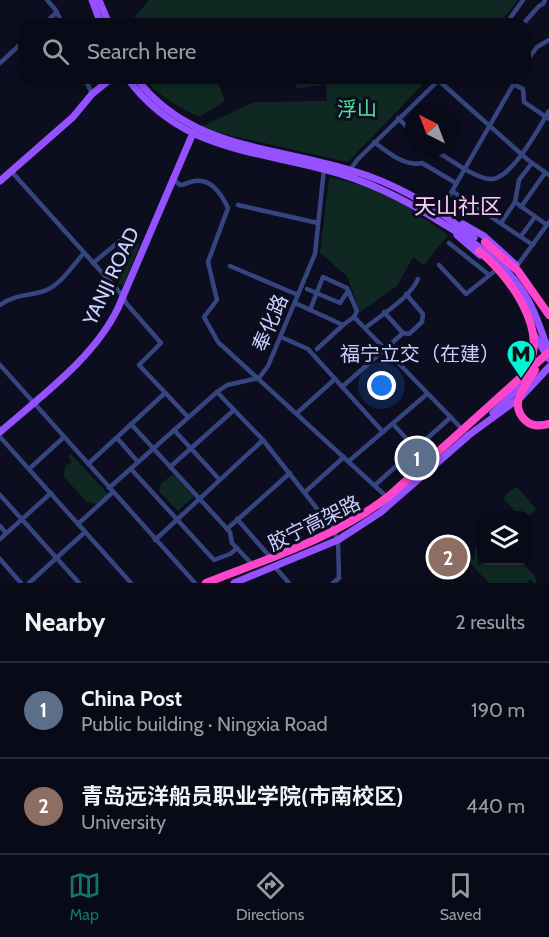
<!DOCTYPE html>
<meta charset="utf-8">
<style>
:root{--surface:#090a17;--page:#121320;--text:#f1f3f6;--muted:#999aa1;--line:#292b36;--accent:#0f766e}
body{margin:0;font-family:Cabin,"Noto Sans SC",sans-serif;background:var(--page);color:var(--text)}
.controls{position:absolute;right:18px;bottom:18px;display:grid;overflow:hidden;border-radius:12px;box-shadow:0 3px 9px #0003}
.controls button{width:54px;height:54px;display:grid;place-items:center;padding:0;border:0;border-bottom:2px solid var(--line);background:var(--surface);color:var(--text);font:30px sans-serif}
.compass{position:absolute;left:405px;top:102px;width:54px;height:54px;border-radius:50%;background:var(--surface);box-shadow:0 3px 9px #0003;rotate:318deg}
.you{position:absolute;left:382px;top:386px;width:21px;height:21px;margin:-15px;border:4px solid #fff;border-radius:50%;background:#1a73e8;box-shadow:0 0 0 9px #1a73e833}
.badge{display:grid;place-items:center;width:39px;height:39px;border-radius:50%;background:var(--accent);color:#fff;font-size:20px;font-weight:700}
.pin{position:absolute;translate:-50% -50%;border:3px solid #fff;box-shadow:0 2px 6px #0006}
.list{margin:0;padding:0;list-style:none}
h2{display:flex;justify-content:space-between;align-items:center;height:78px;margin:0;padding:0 24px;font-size:26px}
h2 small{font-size:20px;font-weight:400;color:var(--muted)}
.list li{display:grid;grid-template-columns:39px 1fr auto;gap:18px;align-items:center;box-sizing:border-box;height:96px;padding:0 24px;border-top:2px solid var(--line)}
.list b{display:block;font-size:22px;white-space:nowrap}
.list p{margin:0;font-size:20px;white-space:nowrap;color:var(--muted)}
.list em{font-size:20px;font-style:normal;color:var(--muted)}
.icon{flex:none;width:33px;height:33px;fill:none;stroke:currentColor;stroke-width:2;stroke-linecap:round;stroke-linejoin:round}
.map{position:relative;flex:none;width:549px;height:583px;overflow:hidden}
.search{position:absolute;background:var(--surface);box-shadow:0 3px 9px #0003;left:18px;right:18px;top:18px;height:66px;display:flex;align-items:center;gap:15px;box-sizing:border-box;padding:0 21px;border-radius:18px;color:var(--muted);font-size:22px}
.sheet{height:270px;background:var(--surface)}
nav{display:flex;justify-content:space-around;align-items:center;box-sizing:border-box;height:84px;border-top:2px solid var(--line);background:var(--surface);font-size:16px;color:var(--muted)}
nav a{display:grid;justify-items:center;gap:3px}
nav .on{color:var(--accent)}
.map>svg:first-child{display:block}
</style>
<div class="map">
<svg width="549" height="583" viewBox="0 0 549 583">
<rect width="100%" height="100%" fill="#0c0d1f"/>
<g fill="#0f2922">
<polygon points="149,0 518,0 499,24 129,24"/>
<path d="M 144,78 L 219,78 L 217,80 L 225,101 L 199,117 C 178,106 159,97 144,78 Z"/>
<polygon points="293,78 429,78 348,162 202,129 203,126 254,102 327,101 326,84 297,89"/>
<polygon points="329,177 372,188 390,195 448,235 424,265 413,257 397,286 360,312 347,276 320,253"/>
<polygon points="123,239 140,244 123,286 118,284"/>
<polygon points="71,454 108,494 97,504 87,502 64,477 65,466 72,462 68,457"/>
<polygon points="173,474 194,496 178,511 159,491 161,484"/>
<polygon points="515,487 519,489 536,509 527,518 526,516 518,515 503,498"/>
<path d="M 481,542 C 482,550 476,556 479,565 L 485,561 L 520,561 L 534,575 L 537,583 L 533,583 L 531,579 L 527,583 L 489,583 L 468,561 L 471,558 L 474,559 L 475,549 Z"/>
</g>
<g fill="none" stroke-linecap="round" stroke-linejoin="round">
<g stroke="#36447f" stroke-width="4.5">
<polyline points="47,0 55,9 63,24"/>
<polyline points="44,24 57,12"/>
<polyline points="506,24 523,0"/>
<polyline points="523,24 539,6 543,4 545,0"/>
<polyline points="0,63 24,41"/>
<polyline points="525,63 537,47 549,40"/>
<polyline points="85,78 92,94"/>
<polyline points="438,80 528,160 549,175"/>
<polyline points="513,84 523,89 524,102 549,119"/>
<polyline points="398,118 414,134"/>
<path d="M 374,142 C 387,152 405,167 422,163 L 456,183"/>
<path d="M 430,147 C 444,155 477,181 493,179 C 513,176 539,128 549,111"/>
<polyline points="350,170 358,159 441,78"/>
<polyline points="11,171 123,296 126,303 161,343 139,365 188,417"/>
<path d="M 172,178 L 180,185 C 186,185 190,181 195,181 C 212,178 222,195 228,208 L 208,262 L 217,300 L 204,317 L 218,342 L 388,498"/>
<polyline points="452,191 533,245"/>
<polyline points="515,202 547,225"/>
<polyline points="238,205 318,223"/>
<polyline points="521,207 545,173"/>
<polyline points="440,212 517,78"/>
<polyline points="501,223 515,202 519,180 532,163"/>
<polyline points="521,236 535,217"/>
<polyline points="449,243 488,274"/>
<polyline points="93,263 121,240"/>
<polyline points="439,265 466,294 496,270"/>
<polyline points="230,266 298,295"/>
<polyline points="517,266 549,222"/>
<polyline points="307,289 340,303 348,291"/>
<polyline points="295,303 343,325 354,317 462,429"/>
<path d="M 0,305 C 14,295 26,296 41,292 C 59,288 72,266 84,253"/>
<polyline points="310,310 323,277 347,288 357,311 354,317"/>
<polyline points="384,312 403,333"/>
<path d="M 365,328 C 381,315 410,298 418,279"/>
<polyline points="403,333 409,334 422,322 423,314 406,294"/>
<polyline points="281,337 308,349 383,432"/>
<polyline points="317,349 343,325"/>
<polyline points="0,365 195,583"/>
<polyline points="342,387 403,333"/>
<polyline points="217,392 263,440 333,529 338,540 339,578 333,583"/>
<polyline points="297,413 335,379"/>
<polyline points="131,424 230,532 232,543 250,562"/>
<polyline points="393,424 416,449"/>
<polyline points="174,430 219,479"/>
<polyline points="0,437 131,583"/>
<polyline points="117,438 138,462"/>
<polyline points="349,461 427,394"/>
<polyline points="88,464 165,393"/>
<polyline points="170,467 234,410"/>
<polyline points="29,469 64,437"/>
<polyline points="131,469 214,560 230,554 237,548"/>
<polyline points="375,485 451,417"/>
<polyline points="109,488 217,392 227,385 259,378 268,366 315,254 324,169"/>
<polyline points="305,492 344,457"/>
<polyline points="0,495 79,583"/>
<polyline points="237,519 271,558"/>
<polyline points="78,524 113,492"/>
<polyline points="0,526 6,533"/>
<polyline points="227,529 290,473"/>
<polyline points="0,539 51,493"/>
<polyline points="155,540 263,440"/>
<polyline points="0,559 21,583"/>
<polyline points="274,566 289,583"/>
<polyline points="29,583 85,532"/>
</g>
<g stroke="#9551ff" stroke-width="7">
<polyline points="92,0 101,24"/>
<polyline points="99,0 109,24"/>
<path d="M 127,78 C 179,148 245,149 323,169 C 367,180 404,199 442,223 C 472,241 502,260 522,290 C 535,309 541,331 549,352"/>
<path d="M 136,78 C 190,149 272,146 350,170 C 396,183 437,208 474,238"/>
<polyline points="0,181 73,117 92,94 112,78"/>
<polyline points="463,224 484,236 516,265"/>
<polyline points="457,235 480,255"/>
<polyline points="533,333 549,359"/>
<polyline points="493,413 524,383"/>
<path d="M 0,432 C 41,396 94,358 118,308 L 193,133"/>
<polyline points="234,583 338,540 381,512 469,435 521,397 549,367"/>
</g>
<g stroke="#ff45ca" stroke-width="8">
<polyline points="485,242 518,271 549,315"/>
<path d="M 479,251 C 507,273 549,329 528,366"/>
<path d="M 535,370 C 526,386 507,404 526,421 C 533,427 541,426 549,424"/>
<path d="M 206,583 C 269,558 335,538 389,496 L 549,352"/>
</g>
</g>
<defs>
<g id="metro-pin" transform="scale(1.5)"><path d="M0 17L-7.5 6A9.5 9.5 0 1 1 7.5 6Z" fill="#00f5d4" stroke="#0c0d1f"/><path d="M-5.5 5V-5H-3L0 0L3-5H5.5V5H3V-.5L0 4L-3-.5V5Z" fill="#111"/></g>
</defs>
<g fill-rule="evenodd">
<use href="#metro-pin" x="521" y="354"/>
</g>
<g text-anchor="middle" stroke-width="6" stroke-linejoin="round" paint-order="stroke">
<g font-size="20" fill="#54e19d" stroke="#0c0d1f">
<text x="357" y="116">浮山</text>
</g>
<g font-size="20" fill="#cad1ff" stroke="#0c0d1f">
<text transform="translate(111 276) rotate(-65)" y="7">YANJI ROAD</text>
<text transform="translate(270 323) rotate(-67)" y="7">奉化路</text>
<text transform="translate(314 523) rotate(-26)" y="7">胶宁高架路</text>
</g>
<g font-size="20" fill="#cad1ff" stroke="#0c0d1f" text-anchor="end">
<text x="500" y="361">福宁立交（在建）</text>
</g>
<g font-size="22" fill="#ffccf8" stroke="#0c0d1f">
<text x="458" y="214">天山社区</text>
</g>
</g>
</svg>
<div class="controls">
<button><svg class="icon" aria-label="layers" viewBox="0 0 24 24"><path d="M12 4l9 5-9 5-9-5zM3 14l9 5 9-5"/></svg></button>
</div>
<svg class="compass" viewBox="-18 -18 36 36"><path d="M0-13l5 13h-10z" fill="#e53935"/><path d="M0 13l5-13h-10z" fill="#999aa1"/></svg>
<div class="you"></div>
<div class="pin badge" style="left:417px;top:458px;background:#5c6f8a">1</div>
<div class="pin badge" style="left:448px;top:557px;background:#8d6e63">2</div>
<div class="search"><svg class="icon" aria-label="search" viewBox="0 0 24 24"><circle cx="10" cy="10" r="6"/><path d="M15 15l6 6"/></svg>Search here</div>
</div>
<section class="sheet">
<h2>Nearby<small>2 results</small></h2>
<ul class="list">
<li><span class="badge" style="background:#5c6f8a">1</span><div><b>China Post</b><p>Public building · Ningxia Road</p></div><em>190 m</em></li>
<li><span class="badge" style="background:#8d6e63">2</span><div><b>青岛远洋船员职业学院(市南校区)</b><p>University</p></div><em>440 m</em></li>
</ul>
</section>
<nav>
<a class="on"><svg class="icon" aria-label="map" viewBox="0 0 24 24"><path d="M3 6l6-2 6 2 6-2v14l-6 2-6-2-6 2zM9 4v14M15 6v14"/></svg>Map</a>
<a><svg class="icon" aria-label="directions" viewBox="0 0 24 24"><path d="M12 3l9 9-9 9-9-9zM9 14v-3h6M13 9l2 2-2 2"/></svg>Directions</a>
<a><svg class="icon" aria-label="saved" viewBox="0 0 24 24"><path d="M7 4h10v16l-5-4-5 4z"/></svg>Saved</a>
</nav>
